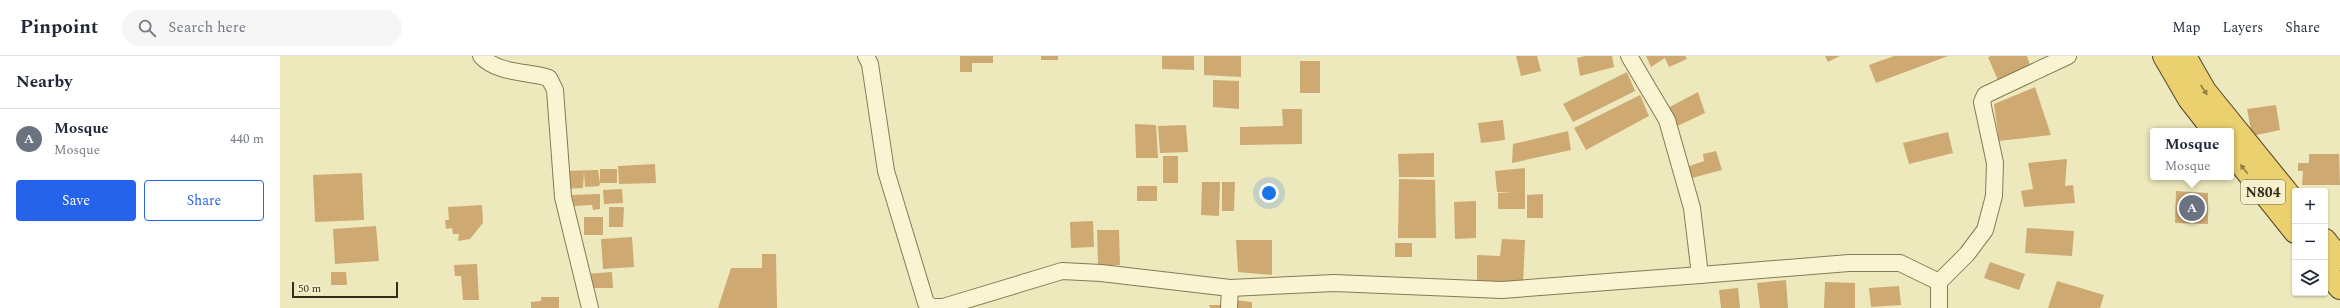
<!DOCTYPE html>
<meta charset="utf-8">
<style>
:root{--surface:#fff;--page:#f6f6f7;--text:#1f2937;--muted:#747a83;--line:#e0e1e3;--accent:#2563eb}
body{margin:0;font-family:Spectral,serif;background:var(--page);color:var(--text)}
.controls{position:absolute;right:12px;bottom:12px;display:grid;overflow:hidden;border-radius:4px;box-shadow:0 1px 3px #0004}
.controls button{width:36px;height:36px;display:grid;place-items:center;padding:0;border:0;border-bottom:1px solid var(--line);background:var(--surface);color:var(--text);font:20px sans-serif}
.scale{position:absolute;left:12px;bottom:10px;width:106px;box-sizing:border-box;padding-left:4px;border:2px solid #362d1b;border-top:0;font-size:11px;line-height:14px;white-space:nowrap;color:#362d1b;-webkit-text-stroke:3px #f6f1cd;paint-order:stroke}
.you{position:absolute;left:989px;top:137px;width:14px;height:14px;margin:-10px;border:3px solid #fff;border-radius:50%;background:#1a73e8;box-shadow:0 0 0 6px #1a73e833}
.badge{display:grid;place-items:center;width:26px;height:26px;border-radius:50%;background:var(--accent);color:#fff;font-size:13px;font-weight:700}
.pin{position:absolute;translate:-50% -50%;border:2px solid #fff;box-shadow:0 1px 4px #0006}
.popup{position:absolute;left:1870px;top:72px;width:84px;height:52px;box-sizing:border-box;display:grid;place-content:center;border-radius:4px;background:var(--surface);filter:drop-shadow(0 1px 3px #0005);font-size:13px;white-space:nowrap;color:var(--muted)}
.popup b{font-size:15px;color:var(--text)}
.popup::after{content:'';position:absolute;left:50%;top:100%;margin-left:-8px;border:8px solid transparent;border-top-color:var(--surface)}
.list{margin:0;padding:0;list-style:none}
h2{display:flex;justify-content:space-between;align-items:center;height:52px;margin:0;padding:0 16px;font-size:17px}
h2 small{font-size:13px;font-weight:400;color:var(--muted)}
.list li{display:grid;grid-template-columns:26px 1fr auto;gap:12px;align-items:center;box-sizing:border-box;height:60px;padding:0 16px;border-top:1px solid var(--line)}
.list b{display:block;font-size:15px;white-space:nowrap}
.list p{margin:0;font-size:13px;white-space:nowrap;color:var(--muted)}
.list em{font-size:13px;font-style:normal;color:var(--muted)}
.actions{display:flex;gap:8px;padding:12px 16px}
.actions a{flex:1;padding:9px 0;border:1px solid var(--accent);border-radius:4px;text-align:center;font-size:14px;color:var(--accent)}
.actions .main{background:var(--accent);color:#fff}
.icon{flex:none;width:22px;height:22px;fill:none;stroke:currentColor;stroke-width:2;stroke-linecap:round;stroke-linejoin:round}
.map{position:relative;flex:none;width:2060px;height:252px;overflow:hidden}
header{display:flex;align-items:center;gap:24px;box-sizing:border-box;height:56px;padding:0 20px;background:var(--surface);border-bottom:1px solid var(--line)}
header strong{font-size:19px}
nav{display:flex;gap:22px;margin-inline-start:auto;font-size:14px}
.search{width:280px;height:36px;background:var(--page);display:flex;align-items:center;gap:10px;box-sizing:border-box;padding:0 14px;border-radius:22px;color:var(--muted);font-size:15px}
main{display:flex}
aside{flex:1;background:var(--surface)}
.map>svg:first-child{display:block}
</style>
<header>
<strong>Pinpoint</strong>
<div class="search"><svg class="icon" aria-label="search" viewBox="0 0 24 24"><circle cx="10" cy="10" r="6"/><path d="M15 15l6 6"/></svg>Search here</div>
<nav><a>Map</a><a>Layers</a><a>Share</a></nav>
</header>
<main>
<aside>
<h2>Nearby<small></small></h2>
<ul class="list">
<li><span class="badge" style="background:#6b7280">A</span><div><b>Mosque</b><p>Mosque</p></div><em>440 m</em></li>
</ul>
<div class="actions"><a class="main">Save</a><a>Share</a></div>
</aside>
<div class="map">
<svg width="2060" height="252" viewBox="0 0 2060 252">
<rect width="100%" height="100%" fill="#eee9bd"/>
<g fill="#cea972">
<polygon points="680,0 713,0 713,7 692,7 692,16 680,16"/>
<rect x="761" y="0" width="17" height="4"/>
<polygon points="882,0 914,0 914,14 882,13"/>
<polygon points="924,0 961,0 961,21 924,19"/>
<polygon points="1236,0 1257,0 1261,15 1241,20"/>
<polygon points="1305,0 1332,0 1334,11 1300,20 1297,2"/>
<polygon points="1366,0 1405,0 1407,3 1389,11 1385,2 1371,11"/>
<polygon points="1545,0 1560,0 1548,6"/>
<polygon points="1614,0 1668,0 1596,27 1589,9"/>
<polygon points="1711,0 1747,0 1752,15 1719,27 1708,1"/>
<rect x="1020" y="5" width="20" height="32"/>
<polygon points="1347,16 1355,35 1293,66 1283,48"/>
<polygon points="933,24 959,25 959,53 933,51"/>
<polygon points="1755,31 1771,79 1719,85 1714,48"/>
<polygon points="1418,36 1425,57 1393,72 1384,54"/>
<polygon points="1360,39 1369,60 1306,94 1294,72"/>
<polygon points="1996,49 2000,74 1972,80 1967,53"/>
<polygon points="1002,53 1022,53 1022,88 960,89 960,71 1003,70"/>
<polygon points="1223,64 1225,84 1201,87 1198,67"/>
<polygon points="855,68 876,69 878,102 856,102"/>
<polygon points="906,69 908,96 880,97 878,70"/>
<polygon points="1288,75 1291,94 1232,107 1233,88"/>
<polygon points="1668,76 1673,97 1629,108 1623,87"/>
<polygon points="1436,95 1442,114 1408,123 1404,112 1424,105 1423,98"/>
<polygon points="1154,97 1154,121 1119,121 1118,98"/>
<polygon points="2029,98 2059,98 2060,129 2022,129 2023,115 2018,115 2018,107 2029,107"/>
<rect x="883" y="100" width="15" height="27"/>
<polygon points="1787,103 1785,130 1793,129 1795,147 1744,151 1741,135 1753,133 1748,107"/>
<polygon points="375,108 376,127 339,128 338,110"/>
<polygon points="1245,112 1245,153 1218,153 1218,137 1232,136 1217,136 1215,115"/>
<polygon points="320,113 337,113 337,127 320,127 319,130 305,131 304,115 303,132 283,133 283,115 318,114 320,127"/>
<polygon points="82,117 84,164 35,166 33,119"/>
<polygon points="1119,123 1155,124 1156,182 1118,182"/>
<polygon points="922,126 940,126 939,160 921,159"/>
<polygon points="942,126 955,126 954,155 942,155"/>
<rect x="857" y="130" width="20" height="15"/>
<polygon points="342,133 343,147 324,148 323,134"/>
<polygon points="1896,135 1928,137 1928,168 1895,167"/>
<polygon points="320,138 320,153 313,154 312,149 293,150 292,139"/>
<polygon points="1263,138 1263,162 1247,162 1247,139"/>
<polygon points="1196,145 1196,182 1175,183 1174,146"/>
<polygon points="202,149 203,167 190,183 178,185 179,178 173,178 172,172 166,173 165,164 169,164 168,151"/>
<polygon points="329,151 344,151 343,171 329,171"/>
<rect x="304" y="161" width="19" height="18"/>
<polygon points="813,165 814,191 791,192 790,166"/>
<polygon points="96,170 99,205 55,208 53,173"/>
<polygon points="1747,172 1794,175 1792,200 1745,197"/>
<polygon points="817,174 839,174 840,209 818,210"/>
<polygon points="352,181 354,211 323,213 321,183"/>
<polygon points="1222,183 1245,184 1243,228 1197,227 1197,199 1220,200"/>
<polygon points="956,184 992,184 992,219 958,216"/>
<rect x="1115" y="187" width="17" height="14"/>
<polygon points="482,198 496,198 497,252 438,252 451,212 482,212"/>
<polygon points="1710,206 1745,218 1739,234 1704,222"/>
<polygon points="197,208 199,244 183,244 181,220 175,220 174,209"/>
<polygon points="51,216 66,216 67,229 51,229"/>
<polygon points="332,216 333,232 309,232 305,218"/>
<polygon points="1506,224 1508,252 1480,252 1477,227"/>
<polygon points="1777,225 1824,239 1820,252 1768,252"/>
<polygon points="1545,226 1575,227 1575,252 1544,252"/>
<polygon points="1619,230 1621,249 1591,251 1589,232"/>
<polygon points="1458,232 1460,252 1441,252 1439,234"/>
<polygon points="261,241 279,241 279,252 251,252 251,246 261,245"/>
<polygon points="954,244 972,246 972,252 953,252"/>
<polygon points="929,249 941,249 941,252 930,252"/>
</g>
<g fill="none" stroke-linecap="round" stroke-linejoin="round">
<g stroke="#877956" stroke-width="18">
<g id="minor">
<path d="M 201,0 C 218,18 247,15 269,22 L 275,34 L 283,141 L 310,252"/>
<polyline points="586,0 590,8 606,115 646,247 652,251 663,251 782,215 821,217 950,232 1054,227 1222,234 1420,219 1412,152 1387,64 1349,0"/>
<polyline points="1420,219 1569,207 1620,207 1659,226"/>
<polyline points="949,252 950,232"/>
<polyline points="1659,252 1659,226 1687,198 1705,174 1714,140 1715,107 1702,46 1705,39 1788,0"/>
</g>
</g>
<g stroke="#54452b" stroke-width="24">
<g id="trunk">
<polyline points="1884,0 1909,43 1934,75"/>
<polyline points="1905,0 1925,35 2015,146"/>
<polyline points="1951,96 2015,176"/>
<polyline points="2045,184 2060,203"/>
<polyline points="2045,214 2060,232"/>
</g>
</g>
<use href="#minor" stroke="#f9f4d1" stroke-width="16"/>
<use href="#trunk" stroke="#ead06f" stroke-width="22"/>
</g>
<defs><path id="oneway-solid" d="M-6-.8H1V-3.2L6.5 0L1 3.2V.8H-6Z"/></defs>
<g fill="#907e45">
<use href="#oneway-solid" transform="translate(1924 34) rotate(57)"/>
<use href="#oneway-solid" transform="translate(1964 113) rotate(-129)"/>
</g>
<g text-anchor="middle" stroke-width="4" stroke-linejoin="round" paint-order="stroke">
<rect fill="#f6f1cd" stroke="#706850" stroke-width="1" x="1961" y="124" width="44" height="24" rx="3"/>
<g font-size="14" font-weight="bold" fill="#362d1b">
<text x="1983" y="141">N804</text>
</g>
</g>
</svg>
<div class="controls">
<button>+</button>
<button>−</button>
<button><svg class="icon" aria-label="layers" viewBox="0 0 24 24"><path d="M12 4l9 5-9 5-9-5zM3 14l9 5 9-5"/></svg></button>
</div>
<div class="scale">50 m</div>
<div class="you"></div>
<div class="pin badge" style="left:1912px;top:152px;background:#6b7280">A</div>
<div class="popup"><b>Mosque</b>Mosque</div>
</div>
</main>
